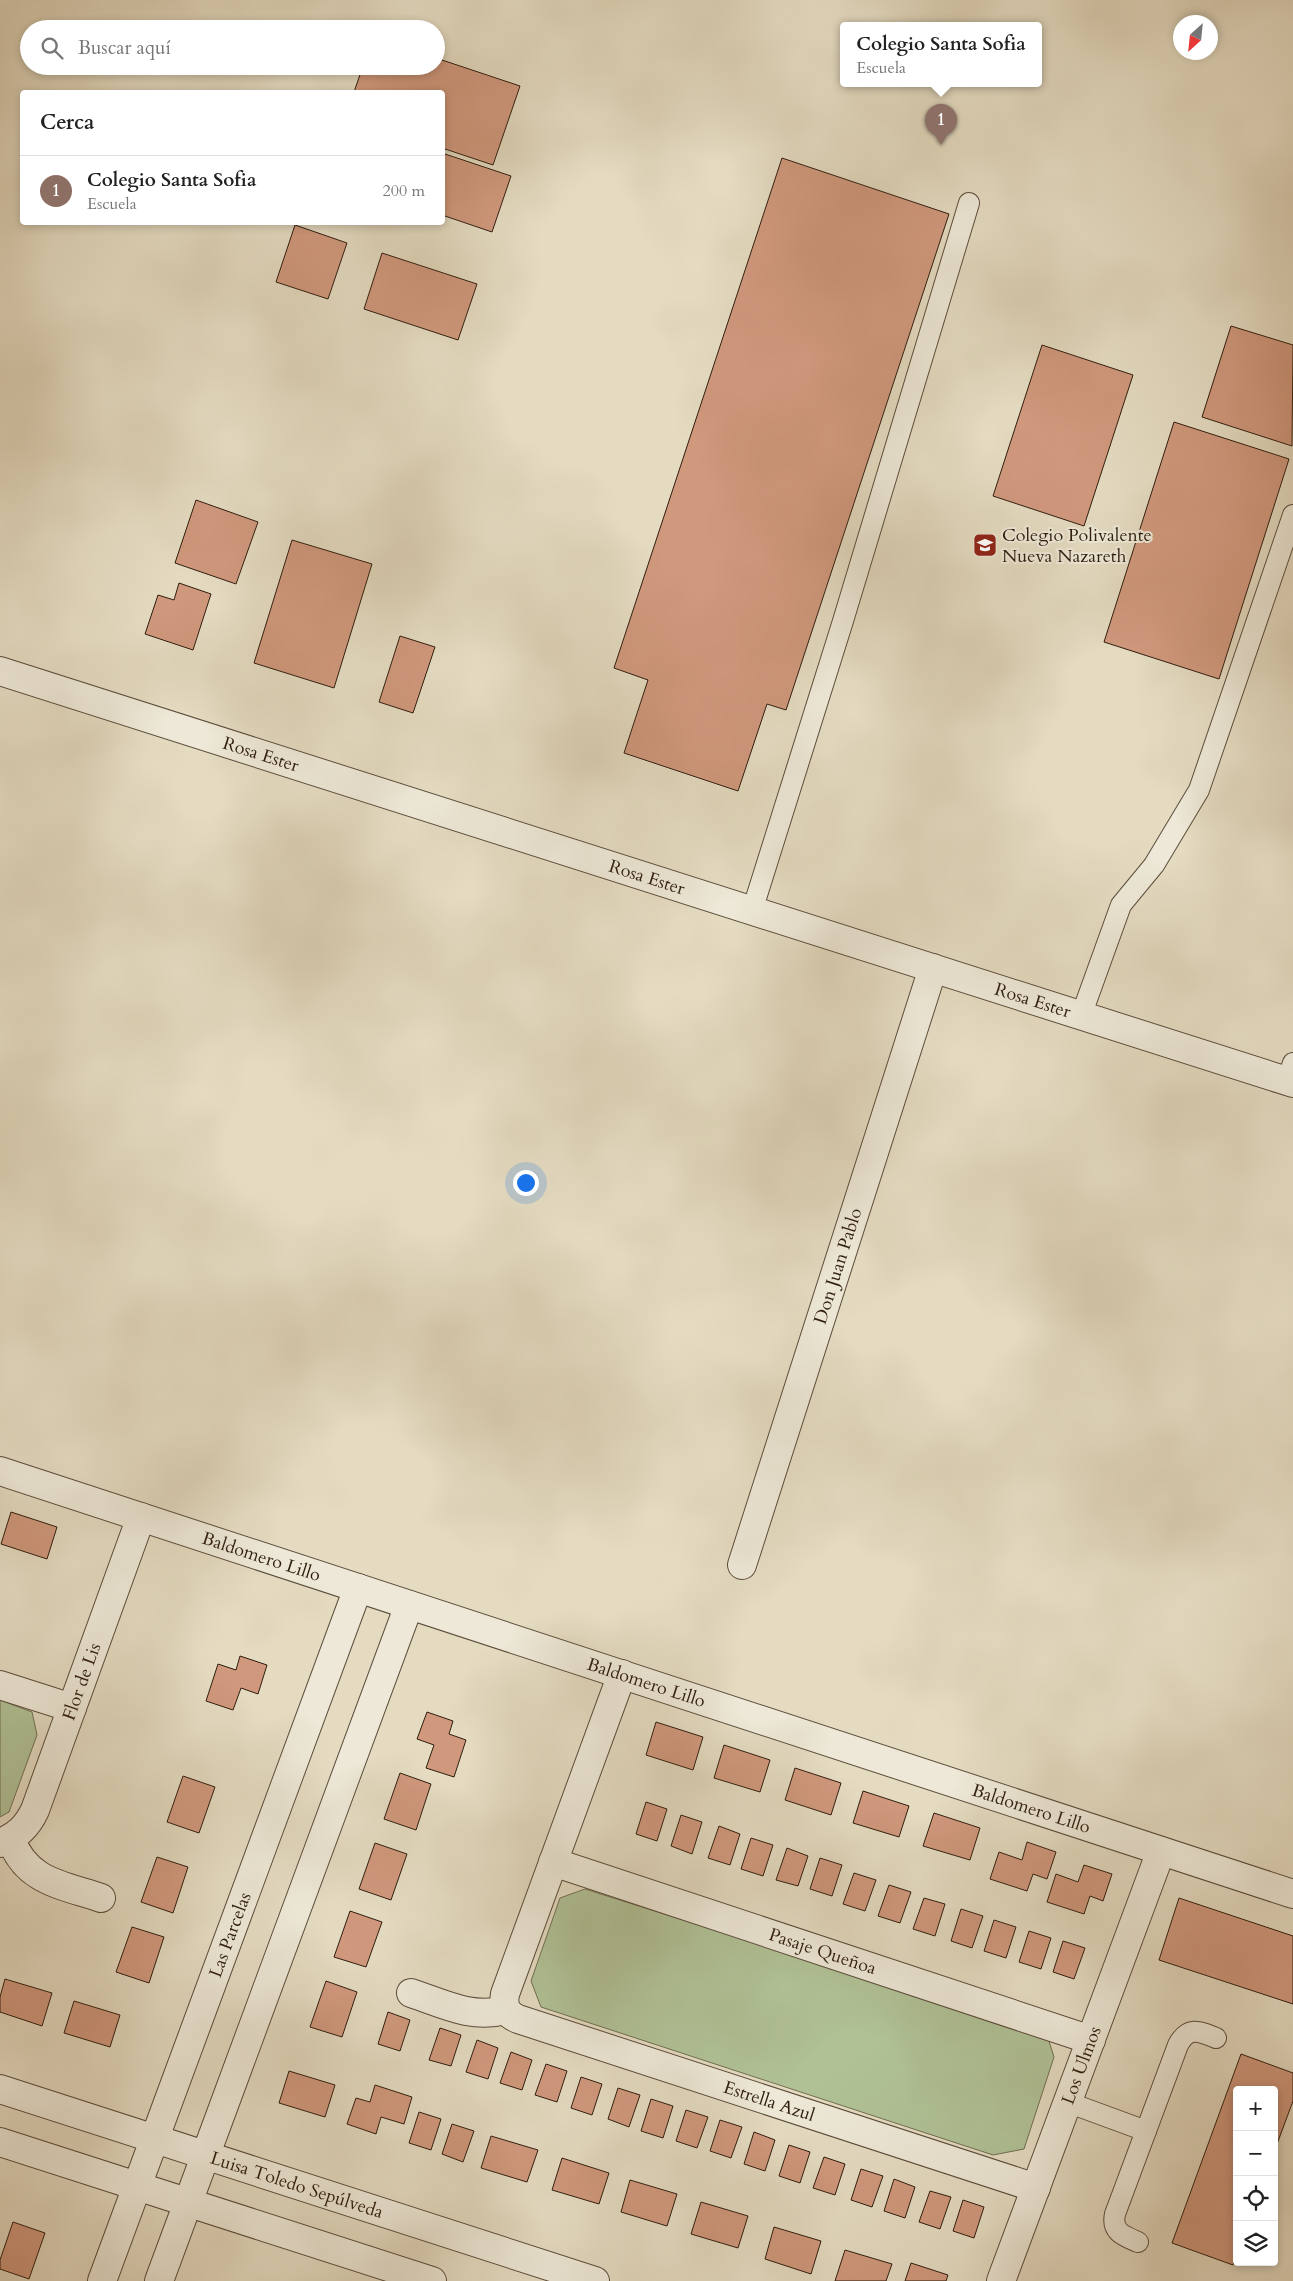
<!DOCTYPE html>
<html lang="es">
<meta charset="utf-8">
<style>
:root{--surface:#fff;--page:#f6f6f6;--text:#222;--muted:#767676;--line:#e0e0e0;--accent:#db2777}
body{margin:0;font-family:Cardo,serif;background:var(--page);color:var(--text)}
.controls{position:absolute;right:15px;bottom:15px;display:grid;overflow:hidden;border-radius:5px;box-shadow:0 2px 8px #0003}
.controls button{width:45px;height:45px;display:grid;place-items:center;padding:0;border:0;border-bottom:1px solid var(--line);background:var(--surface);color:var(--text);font:25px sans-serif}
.compass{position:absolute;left:1173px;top:15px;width:45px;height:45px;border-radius:50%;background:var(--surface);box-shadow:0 2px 8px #0003;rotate:207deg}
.you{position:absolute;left:525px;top:1182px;width:18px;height:18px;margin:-12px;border:4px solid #fff;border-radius:50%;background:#1a73e8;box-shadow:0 0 0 8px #1a73e833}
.badge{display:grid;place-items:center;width:32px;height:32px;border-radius:50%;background:var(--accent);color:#fff;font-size:16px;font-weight:700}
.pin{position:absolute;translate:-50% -41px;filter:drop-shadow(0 1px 2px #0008)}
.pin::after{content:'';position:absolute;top:26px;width:18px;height:15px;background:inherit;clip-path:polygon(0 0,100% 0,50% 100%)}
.popup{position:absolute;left:840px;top:22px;width:202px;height:65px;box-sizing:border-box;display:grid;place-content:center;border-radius:5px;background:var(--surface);filter:drop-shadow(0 1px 4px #0005);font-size:16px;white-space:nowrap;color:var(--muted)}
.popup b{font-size:19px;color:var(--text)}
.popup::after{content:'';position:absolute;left:50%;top:100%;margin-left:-10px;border:10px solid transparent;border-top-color:var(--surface)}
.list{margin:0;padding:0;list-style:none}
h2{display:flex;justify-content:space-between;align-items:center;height:65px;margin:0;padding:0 20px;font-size:21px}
h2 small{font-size:16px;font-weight:400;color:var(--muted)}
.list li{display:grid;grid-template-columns:32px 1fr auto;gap:15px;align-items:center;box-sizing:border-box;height:70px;padding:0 20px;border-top:1px solid var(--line)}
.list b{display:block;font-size:19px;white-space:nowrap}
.list p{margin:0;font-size:16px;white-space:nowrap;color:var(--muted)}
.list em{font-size:16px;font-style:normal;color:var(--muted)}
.icon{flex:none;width:28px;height:28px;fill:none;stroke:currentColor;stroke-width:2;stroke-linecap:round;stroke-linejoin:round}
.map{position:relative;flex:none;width:1293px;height:2281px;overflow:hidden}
.search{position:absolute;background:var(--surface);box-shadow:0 2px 8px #0003;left:20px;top:20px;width:425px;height:55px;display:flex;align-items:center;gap:12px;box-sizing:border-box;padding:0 18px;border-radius:28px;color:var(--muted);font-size:19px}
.panel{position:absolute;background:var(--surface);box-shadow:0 2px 8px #0003;left:20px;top:90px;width:425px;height:135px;border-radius:5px}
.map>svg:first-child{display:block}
</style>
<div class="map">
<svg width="1293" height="2281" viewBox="0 0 1293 2281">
<rect width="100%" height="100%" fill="#e4dbc1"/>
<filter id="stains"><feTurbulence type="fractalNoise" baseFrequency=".004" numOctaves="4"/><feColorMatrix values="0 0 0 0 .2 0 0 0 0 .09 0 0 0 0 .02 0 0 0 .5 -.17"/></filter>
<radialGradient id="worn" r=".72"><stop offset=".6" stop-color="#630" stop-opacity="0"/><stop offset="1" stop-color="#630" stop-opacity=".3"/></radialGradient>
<g fill="#b0c196" stroke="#706f52">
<polygon points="0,1700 32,1712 37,1735 9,1812 0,1817"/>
<polygon points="585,1889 1047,2035 1054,2057 1024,2149 993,2155 541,2007 531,1981 560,1898"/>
</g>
<g fill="#d0987d" stroke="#2f1d0e">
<polygon points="436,58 520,86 493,165 442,148 442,92 354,92 363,66 436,66"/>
<polygon points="442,153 511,176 492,232 442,215"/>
<polygon points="782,158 949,214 786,710 767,704 738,791 624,753 648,680 614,668"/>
<polygon points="295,225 347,243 328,299 276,282"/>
<polygon points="382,253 477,284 458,340 364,309"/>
<polygon points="1231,326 1293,345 1292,446 1202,417"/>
<polygon points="1042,345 1133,375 1084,526 993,496"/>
<polygon points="1174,422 1289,459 1219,679 1104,642"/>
<polygon points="196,500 258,522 236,584 175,563"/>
<polygon points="292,540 372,564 334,688 254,663"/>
<polygon points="179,583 211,594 193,650 145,634 158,595 174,600"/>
<polygon points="400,636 435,647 413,713 379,702"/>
<polygon points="11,1512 57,1527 47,1559 1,1544"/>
<polygon points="240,1656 267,1665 258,1694 241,1688 233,1710 206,1701 218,1664 236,1670"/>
<polygon points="427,1712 453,1721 449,1734 466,1740 454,1777 426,1768 434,1745 417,1739"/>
<polygon points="656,1722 703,1737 693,1770 646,1755"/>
<polygon points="724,1745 770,1760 760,1792 714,1778"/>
<polygon points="795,1768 841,1783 831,1815 785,1800"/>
<polygon points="400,1773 431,1784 416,1830 384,1819"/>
<polygon points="183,1776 215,1787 199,1833 167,1822"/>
<polygon points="863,1791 909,1806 899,1837 853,1823"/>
<polygon points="646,1802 667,1809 657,1841 636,1834"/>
<polygon points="934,1813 980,1828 970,1860 923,1846"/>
<polygon points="681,1815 702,1822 692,1854 671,1846"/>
<polygon points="719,1826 740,1834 730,1865 708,1858"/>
<polygon points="751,1838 773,1845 763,1876 741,1869"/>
<polygon points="1027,1842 1056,1852 1047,1879 1033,1874 1027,1891 990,1879 999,1852 1022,1860"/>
<polygon points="375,1843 407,1854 391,1900 359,1889"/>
<polygon points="787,1848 808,1856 798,1886 776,1880"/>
<polygon points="157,1857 188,1867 173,1913 141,1902"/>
<polygon points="820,1858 842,1865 832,1896 810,1889"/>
<polygon points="1084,1865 1112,1874 1103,1901 1090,1896 1084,1914 1047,1902 1056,1874 1078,1882"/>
<polygon points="854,1873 876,1880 865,1911 843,1904"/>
<polygon points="889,1885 911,1892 900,1923 878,1916"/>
<polygon points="924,1898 945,1904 935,1936 913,1929"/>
<polygon points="1179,1898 1293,1936 1293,2004 1159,1960"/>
<polygon points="961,1909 983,1916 972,1948 951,1941"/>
<polygon points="350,1911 382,1922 366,1967 334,1957"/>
<polygon points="994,1920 1016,1927 1006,1958 984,1951"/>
<polygon points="132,1927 164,1937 149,1983 116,1972"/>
<polygon points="1029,1931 1051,1938 1041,1969 1019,1962"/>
<polygon points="1063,1941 1085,1948 1074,1979 1053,1972"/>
<polygon points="5,1979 52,1993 42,2026 0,2012 0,1997"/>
<polygon points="326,1981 357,1992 342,2037 310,2027"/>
<polygon points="74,2001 120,2015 110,2047 64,2033"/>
<polygon points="388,2012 410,2020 400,2051 378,2044"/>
<polygon points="440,2028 461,2035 451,2066 429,2060"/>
<polygon points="477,2040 498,2048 488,2079 466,2072"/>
<polygon points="511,2052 532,2060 522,2090 500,2083"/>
<polygon points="1241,2054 1293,2073 1293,2101 1274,2152 1274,2090 1237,2090 1237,2253 1233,2265 1172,2243"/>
<polygon points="546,2064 567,2071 557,2102 535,2095"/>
<polygon points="289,2071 335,2085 325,2117 279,2103"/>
<polygon points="581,2077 602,2084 592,2115 571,2108"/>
<polygon points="375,2085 412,2097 404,2124 381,2117 376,2134 347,2124 356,2098 370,2102"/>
<polygon points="618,2088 640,2095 629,2127 608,2119"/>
<polygon points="651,2099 673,2106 663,2138 641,2131"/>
<polygon points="686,2110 708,2117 697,2148 676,2141"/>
<polygon points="419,2112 441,2119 431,2150 409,2143"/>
<polygon points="720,2120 742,2127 731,2158 710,2151"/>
<polygon points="452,2124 474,2131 463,2162 442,2154"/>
<polygon points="754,2132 775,2140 765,2171 744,2164"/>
<polygon points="491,2136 538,2150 527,2182 481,2168"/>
<polygon points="789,2145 810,2152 800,2183 779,2176"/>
<polygon points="824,2157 845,2164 835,2195 813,2188"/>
<polygon points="562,2158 609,2173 599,2204 552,2190"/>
<polygon points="861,2169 883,2176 872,2207 851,2200"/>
<polygon points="894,2179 915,2187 905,2218 884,2211"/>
<polygon points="630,2180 677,2194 667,2226 621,2212"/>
<polygon points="930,2191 951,2197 940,2229 919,2222"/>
<polygon points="963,2200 984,2207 974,2238 953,2231"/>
<polygon points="701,2202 748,2216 738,2248 691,2234"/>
<polygon points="13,2222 45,2233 29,2279 0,2269 0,2260"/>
<polygon points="774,2227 821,2241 811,2274 765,2259"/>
<polygon points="845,2250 892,2264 886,2281 835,2281"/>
<polygon points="911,2263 948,2275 946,2281 905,2281"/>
</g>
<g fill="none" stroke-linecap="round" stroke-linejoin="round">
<g stroke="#5c4c3b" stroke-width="22">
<g id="lane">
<polyline points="752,911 843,621 969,203"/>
<polyline points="1081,1016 1121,905 1154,865 1199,790 1293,515"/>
<polyline points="1287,1081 1293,1063"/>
<polyline points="1067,2102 1146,2131"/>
<path d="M 1138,2242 C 1124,2236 1111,2232 1115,2214 L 1178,2045 C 1188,2026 1199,2031 1216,2038"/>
</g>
</g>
<g stroke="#5c4c3b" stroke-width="30">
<g id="street">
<path id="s1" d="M 0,671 L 1293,1083"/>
<path id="s2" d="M 0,1471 L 1293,1894"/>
<path id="s3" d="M 742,1565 L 933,968"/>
<path id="s4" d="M 622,1674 L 505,1994 C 503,2006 506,2014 518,2019 L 1036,2188"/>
<polyline points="0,1685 72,1708"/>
<path d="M 11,1839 C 26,1882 63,1885 101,1898"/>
<path id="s5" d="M 0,1843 C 17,1836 27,1827 35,1810 L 141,1517"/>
<path id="s6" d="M 553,1862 L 1091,2040"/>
<path d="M 411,1993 C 444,2004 471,2019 506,2010"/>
<path id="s7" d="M 0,2089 L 595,2281"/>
<polyline points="0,2142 432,2281"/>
<path id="s8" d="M 102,2281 L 358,1588"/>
<polyline points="159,2281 409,1605"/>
<path id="s9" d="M 1001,2281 L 1161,1851"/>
</g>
</g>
<use href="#lane" stroke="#ede8d7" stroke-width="20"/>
<use href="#street" stroke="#ede8d7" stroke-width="28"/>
</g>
<defs>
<g id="school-square" transform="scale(1.25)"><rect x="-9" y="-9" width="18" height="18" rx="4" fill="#8f2418" stroke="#ede8d7"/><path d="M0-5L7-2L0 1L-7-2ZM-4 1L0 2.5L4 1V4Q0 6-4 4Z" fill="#fff"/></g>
</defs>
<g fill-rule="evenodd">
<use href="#school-square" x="985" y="545"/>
</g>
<g text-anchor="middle" stroke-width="4" stroke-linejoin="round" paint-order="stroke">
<g font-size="18" fill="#2f1d0e" stroke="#ede8d7" text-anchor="start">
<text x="1002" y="541">Colegio Polivalente<tspan x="1002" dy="21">Nueva Nazareth</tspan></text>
</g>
<g font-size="18" fill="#2f1d0e" stroke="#ede8d7">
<text dy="6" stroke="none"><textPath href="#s1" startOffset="274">Rosa Ester</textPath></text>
<text dy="6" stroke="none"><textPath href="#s1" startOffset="679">Rosa Ester</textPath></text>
<text dy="6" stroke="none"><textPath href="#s1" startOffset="1084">Rosa Ester</textPath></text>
<text dy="6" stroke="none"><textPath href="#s3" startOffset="314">Don Juan Pablo</textPath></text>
<text dy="6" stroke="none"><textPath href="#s2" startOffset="275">Baldomero Lillo</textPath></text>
<text dy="6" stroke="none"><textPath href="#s5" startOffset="186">Flor de Lis</textPath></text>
<text dy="6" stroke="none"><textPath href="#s2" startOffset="680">Baldomero Lillo</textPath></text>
<text dy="6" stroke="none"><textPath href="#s2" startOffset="1085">Baldomero Lillo</textPath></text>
<text dy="6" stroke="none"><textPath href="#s8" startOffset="369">Las Parcelas</textPath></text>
<text dy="6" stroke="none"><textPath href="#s6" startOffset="284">Pasaje Queñoa</textPath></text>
<text dy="6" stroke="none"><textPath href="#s9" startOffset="230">Los Ulmos</textPath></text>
<text dy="6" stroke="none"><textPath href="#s4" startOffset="636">Estrella Azul</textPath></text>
<text dy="6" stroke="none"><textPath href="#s7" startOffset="312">Luisa Toledo Sepúlveda</textPath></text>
</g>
</g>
<rect width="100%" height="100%" filter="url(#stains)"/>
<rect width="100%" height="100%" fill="url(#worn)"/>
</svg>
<div class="controls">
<button>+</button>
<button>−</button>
<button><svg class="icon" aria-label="locate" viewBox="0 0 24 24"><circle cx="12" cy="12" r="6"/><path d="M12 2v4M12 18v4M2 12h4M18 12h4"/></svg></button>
<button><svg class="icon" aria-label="layers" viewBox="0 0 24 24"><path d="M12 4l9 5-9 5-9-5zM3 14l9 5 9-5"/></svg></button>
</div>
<svg class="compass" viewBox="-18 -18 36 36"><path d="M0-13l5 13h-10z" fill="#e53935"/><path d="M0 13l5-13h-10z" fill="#767676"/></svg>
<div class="you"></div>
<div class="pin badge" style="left:941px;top:145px;background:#8d6e63">1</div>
<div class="popup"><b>Colegio Santa Sofia</b>Escuela</div>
<div class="search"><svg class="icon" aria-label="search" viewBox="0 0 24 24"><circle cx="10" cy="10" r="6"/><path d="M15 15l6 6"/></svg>Buscar aquí</div>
<section class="panel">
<h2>Cerca<small></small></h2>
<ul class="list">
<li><span class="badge" style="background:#8d6e63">1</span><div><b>Colegio Santa Sofia</b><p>Escuela</p></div><em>200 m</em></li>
</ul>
</section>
</div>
